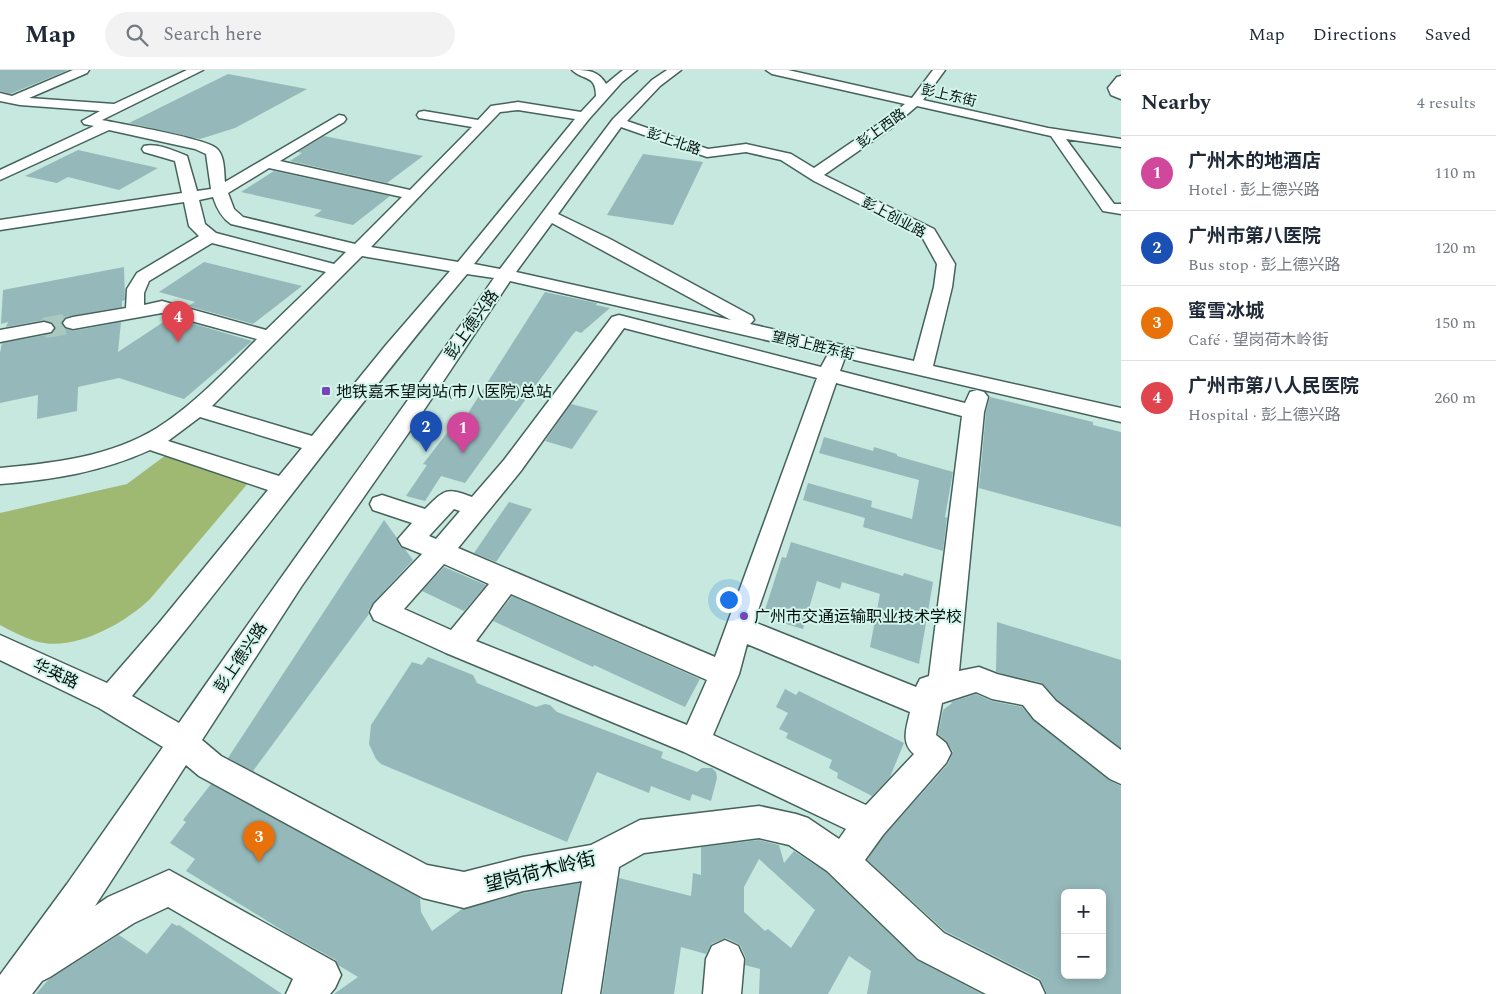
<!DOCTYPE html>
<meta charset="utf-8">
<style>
:root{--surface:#fff;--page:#f2f2f3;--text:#1f2937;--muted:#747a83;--line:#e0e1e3;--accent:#2563eb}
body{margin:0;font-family:Spectral,"Noto Sans SC",serif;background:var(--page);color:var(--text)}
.controls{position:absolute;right:15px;bottom:15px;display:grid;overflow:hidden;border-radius:8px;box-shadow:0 2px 8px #0003}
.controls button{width:45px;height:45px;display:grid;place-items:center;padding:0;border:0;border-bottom:1px solid var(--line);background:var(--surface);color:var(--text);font:25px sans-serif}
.you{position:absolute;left:728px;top:529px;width:18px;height:18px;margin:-12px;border:4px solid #fff;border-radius:50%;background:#1a73e8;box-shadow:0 0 0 8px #1a73e833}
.badge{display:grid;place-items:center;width:32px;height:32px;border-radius:50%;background:var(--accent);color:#fff;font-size:16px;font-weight:700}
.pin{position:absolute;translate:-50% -41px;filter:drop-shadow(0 1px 2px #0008)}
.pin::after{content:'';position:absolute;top:26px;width:18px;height:15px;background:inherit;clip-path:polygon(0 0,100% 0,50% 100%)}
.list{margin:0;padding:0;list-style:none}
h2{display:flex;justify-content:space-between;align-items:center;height:65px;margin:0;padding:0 20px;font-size:21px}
h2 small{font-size:16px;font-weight:400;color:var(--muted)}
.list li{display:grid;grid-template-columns:32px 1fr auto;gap:15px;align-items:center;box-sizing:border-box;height:75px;padding:0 20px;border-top:1px solid var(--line)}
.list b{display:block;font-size:19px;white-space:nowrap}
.list p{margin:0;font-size:16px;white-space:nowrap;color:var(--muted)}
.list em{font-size:16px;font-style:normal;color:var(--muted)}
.icon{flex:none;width:28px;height:28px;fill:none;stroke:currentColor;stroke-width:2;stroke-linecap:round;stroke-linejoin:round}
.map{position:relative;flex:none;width:1121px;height:924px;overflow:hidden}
header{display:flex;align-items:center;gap:30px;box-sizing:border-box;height:70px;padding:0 25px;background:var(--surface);border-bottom:1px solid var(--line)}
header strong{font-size:24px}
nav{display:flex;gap:28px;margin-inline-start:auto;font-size:18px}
.search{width:350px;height:45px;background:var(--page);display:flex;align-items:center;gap:12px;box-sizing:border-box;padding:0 18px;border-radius:28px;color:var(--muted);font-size:19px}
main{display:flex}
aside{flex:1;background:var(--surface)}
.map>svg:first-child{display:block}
</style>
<header>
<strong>Map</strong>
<div class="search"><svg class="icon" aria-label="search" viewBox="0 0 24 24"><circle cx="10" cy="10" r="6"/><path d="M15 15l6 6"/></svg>Search here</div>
<nav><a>Map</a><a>Directions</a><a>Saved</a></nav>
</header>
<main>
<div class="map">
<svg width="1121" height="924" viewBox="0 0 1121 924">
<rect width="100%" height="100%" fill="#c6e8de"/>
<path fill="#9fb973" d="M 166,385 L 249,412 L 150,529 C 124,554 72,583 35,571 C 23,567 11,561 0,555 L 0,443 L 127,414 Z"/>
<g fill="#95b8ba" fill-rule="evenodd">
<polygon points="0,0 66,0 66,1 10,24 0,21"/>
<polygon points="228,4 307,19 235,58 200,69 129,53"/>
<polygon points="324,66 423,86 387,113 290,91 302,83 298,82"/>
<polygon points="78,80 158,98 119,120 68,107 57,113 25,106"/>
<polygon points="643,84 703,92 673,155 607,145"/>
<polygon points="274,101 390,126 353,155 314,146 322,140 241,122"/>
<polygon points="204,192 302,216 253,254 188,236 195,232 159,222"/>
<polygon points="124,197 125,230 122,231 122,237 65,247 61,253 64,258 73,261 121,252 118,282 171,247 252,271 184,329 119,308 78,317 77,341 37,349 38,325 0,333 0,283 2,273 51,264 56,258 52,253 45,250 6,257 8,252 1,254 3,220"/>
<polygon points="545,222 597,233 596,235 610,238 581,263 576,261 573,264 465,413 441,406 425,431 406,426 427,395 423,394 450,359 456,361 458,359"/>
<polygon points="990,327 1093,352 1093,355 1121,362 1121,457 979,418 986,342"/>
<polygon points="571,334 598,341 572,379 545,371"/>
<polygon points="824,367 873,381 874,377 897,384 897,386 953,402 945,447 947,448 943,481 863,457 865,448 803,430 808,413 872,431 871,437 912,449 919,410 819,383"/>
<polygon points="509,432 532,439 496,492 474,483"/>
<polygon points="384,450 397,468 400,477 405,479 413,490 373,533 368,541 369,544 253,701 228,688"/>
<polygon points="791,472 903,506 904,503 933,512 919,594 870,577 880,524 842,512 840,519 817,511 803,559 773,550 773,546 764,543 782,487 786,488"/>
<polygon points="444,497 486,515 464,541 422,521"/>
<polygon points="512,526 700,609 685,637 594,595 593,597 493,551"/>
<polygon points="997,552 1121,590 1121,678 1057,630 1042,613 996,602"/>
<polygon points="428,587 473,605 477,613 536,637 545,634 550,635 557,642 663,682 661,688 697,702 702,698 712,698 716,702 717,708 711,731 692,724 690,731 651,716 649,723 597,702 567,772 381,694 376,689 369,674 371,655 412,592 422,595"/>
<polygon points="785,619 796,625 799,621 904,673 890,707 872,726 837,708 838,703 829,698 832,690 786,668 788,663 779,659 788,643 776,637"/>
<path d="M 976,624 L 992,631 L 1022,637 L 1033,650 L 1109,710 L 1121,716 L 1121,924 L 1047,924 L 1040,909 L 945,861 L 867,790 L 884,766 L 948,694 L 953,682 L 947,672 L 938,664 L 943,640 L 952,633 L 951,632 ZM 1065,823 L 1102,823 L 1102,905 L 1065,905 Z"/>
<polygon points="211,714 420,828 421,842 432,861 462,839 523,823 580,813 560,924 334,924 358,907 338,895 336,890 290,865 186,801 195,789 170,773 186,752 183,750"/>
<path d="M 759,770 L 779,775 L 784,793 L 794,781 L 826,802 L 917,890 L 982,924 L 867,924 L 871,901 L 849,886 L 828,924 L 759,924 L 760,899 L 745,895 L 746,888 L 740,875 L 726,868 L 711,874 L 706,884 L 681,877 L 674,924 L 602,924 L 619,808 L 691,826 L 693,803 L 701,805 L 701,777 ZM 759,789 L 815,840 L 791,878 L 768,859 L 765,861 L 744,842 L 744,817 Z"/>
<polygon points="172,853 177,856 179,855 282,924 36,924 48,910 119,865 147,884"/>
</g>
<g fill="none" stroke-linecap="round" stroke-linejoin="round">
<polyline stroke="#a9c8bf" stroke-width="21" stroke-dasharray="21 11" stroke-linecap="butt" points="44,258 73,253"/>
<g stroke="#45635b" stroke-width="3">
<g id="minor">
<path d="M 73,0 L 89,0 L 87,3 L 29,28 L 114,34 L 187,0 L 203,0 L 102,50 C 122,54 204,68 216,78 C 225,85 224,102 225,112 L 339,45 L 344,46 L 346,49 L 344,52 L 280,91 L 410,120 L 472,57 L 419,48 L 417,45 L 419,42 L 424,41 L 478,50 L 491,36 L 518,32 L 581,42 L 596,26 C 596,4 583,11 572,0 C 587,0 598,0 606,14 L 623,0 L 637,0 L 622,12 L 589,49 L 474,194 L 500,199 L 613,49 L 652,10 L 667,0 L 681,0 L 660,16 L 627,51 L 708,79 L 746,74 L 791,84 L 814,98 L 880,53 L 905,34 L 772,4 L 766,0 L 788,0 L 912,28 L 933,0 L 945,0 L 923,30 L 1048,58 L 1121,69 L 1121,77 L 1066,69 L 1114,134 L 1121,134 L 1121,144 L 1103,141 L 1051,66 L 917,36 L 890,59 L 824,105 L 934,159 L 955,194 L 952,217 L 933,296 L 1121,338 L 1121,352 L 842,287 L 844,290 L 840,301 L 965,333 L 970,322 L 977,320 L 984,322 L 988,327 L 984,342 L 959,601 L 979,597 L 997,604 L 1042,615 L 1056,631 L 1121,680 L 1121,714 L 1110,709 L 1034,649 L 1023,635 L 992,629 L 976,622 L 942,633 L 936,665 L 946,673 L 951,683 L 946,693 L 883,765 L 865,790 L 944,863 L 1039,911 L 1045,924 L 986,924 L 918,889 L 827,801 L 789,775 L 759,768 L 644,783 L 619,797 L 600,924 L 562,924 L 582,811 L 523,821 L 464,838 L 423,828 L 199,706 L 186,695 L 95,836 L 108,827 L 169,800 L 335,892 L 341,905 L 335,918 L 330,924 L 286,924 L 293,909 L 168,837 L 134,853 L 50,907 L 42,911 L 32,924 L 0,924 L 0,905 L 67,814 L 163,677 L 99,638 L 0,590 L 0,565 L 107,613 L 159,553 L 268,420 L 150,380 C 102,402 52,410 0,414 L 0,398 C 54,393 110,387 157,358 C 195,334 225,301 257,269 L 162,243 L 73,259 L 66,257 L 63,253 L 66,249 L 73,247 L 126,238 L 127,219 L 137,203 L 199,166 L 189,156 L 184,132 L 0,160 L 0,150 L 182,123 L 175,91 L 144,82 L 142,79 L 144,76 C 157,73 175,81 187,86 L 197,121 L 211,119 L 206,84 L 195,79 L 109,60 L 0,110 L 0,100 L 94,56 L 84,54 L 82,51 L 100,41 L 20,35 L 0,31 L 0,23 L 12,26 ZM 518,40 L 575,49 L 458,192 L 371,177 L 500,42 ZM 621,57 L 707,87 L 746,82 L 781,90 L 814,111 L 921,165 L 937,194 L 934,217 L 914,291 L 750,254 L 754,250 L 752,246 L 610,169 L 558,144 ZM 269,98 L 402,127 L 355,174 L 243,147 L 234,139 L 228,123 ZM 213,127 C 217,139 222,148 231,154 L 346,182 L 334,194 L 216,163 L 205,154 L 199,130 ZM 552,153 L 731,250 L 516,202 ZM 212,173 L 326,202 L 266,260 L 162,231 L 144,235 L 144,223 L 149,211 ZM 362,186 L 450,201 L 386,275 L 312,366 L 212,336 ZM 467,204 L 494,208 C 390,357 282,504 179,653 L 132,626 C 247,487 351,342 467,204 ZM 510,211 L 831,285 L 827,286 L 821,297 L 619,245 L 612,247 L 504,390 L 472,427 C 446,417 445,419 425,439 L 382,425 L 373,428 L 370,434 L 373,440 L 412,453 L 398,469 L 402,476 L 422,484 L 374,534 L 370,542 L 374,550 L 446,583 L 684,682 L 846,759 L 839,769 L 808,748 L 796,744 L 759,736 L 640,750 L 591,775 L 523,787 L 464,802 L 427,795 L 221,686 L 202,670 L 301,517 L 414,355 ZM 624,258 L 817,308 L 715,587 L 458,478 L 520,402 ZM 836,313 L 962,346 L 929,606 L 920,609 L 916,617 L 754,552 ZM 200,347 L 302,378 L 279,406 L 168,371 ZM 454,439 L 460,441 L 436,469 L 429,466 ZM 444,494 L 489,514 L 451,560 L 404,539 ZM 511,524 L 707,610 L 687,655 L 476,571 ZM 747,574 L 910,642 C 907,657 900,672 914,684 L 866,735 L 713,665 L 739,604 Z"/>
<polygon points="1121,6 1121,29 1111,25 1108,18 1117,7"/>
<polygon points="44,252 51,254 54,258 51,262 0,272 0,260"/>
<polygon points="725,870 738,876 744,889 741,924 703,924 706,889 712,876"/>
</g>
</g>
<use href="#minor" fill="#fff" fill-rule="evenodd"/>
</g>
<g fill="#7844bb" stroke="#d3f5eb" stroke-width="2">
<rect x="321" y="316" width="10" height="10" rx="2.5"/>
<circle cx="744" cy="546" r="5"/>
</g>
<g text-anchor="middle" stroke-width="4" stroke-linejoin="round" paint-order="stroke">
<g font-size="14" fill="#05100d" stroke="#d3f5eb">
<text transform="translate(949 25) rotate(13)" y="5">彭上东街</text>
<text transform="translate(881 58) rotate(-36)" y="5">彭上西路</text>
<text transform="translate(674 71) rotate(19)" y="5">彭上北路</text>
<text transform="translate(894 147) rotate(28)" y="5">彭上创业路</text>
<text transform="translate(813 275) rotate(13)" y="5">望岗上胜东街</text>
</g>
<g font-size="16" fill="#05100d" stroke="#d3f5eb">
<text transform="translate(471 254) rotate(-55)" y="6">彭上德兴路</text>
<text transform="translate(240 587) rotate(-56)" y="6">彭上德兴路</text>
<text transform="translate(56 603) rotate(25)" y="6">华英路</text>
</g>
<g font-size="16" fill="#05100d" stroke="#d3f5eb" text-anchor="start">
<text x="336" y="327">地铁嘉禾望岗站(市八医院)总站</text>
<text x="754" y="552">广州市交通运输职业技术学校</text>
</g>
<g font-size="19" fill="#05100d" stroke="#d3f5eb">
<text transform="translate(540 801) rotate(-14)" y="7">望岗荷木岭街</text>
</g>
</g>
</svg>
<div class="controls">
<button>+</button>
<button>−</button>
</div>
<div class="you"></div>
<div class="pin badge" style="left:463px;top:383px;background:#d1479c">1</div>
<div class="pin badge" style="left:426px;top:382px;background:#1a4fb4">2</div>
<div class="pin badge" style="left:259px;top:792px;background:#e8710a">3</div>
<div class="pin badge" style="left:178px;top:272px;background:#e0444e">4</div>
</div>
<aside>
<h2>Nearby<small>4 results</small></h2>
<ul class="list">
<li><span class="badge" style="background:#d1479c">1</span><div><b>广州木的地酒店</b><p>Hotel · 彭上德兴路</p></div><em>110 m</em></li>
<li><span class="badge" style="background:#1a4fb4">2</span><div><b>广州市第八医院</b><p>Bus stop · 彭上德兴路</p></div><em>120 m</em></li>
<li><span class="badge" style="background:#e8710a">3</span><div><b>蜜雪冰城</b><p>Café · 望岗荷木岭街</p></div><em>150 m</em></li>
<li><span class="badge" style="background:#e0444e">4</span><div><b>广州市第八人民医院</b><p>Hospital · 彭上德兴路</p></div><em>260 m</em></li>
</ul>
</aside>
</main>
